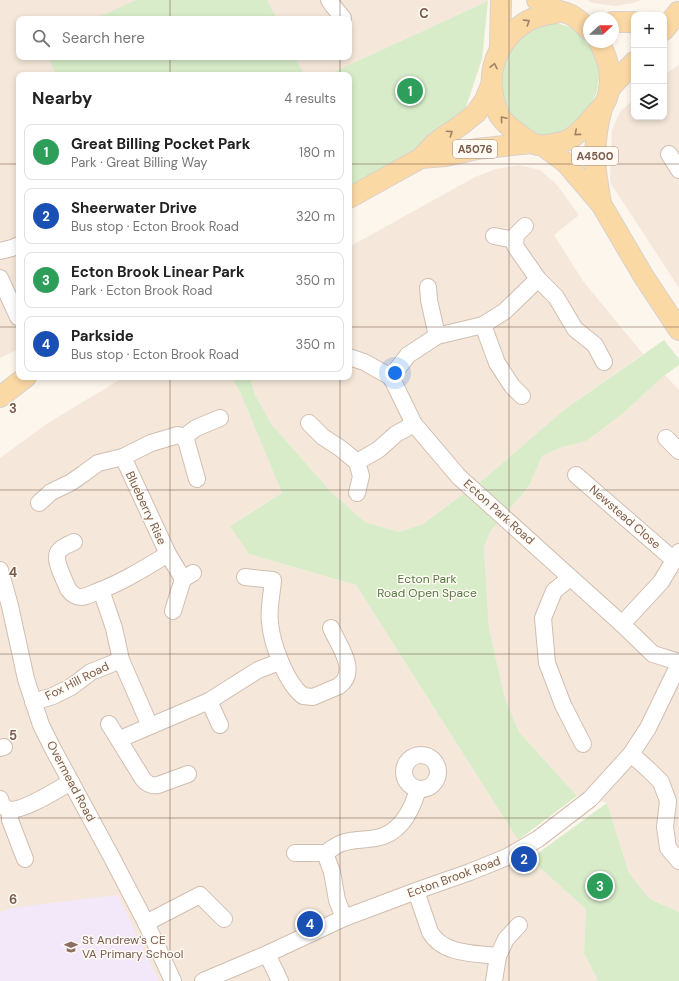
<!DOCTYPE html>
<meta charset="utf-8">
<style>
:root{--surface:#fff;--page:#f6f6f6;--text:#222;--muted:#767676;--line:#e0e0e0;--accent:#e76f51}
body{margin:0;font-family:"DM Sans",sans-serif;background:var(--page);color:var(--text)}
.controls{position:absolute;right:12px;top:12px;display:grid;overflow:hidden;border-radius:8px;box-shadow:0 2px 6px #0003}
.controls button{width:36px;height:36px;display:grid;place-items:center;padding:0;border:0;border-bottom:1px solid var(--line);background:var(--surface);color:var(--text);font:20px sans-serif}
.compass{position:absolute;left:583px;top:12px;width:36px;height:36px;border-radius:50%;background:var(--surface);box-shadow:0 2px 6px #0003;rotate:69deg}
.you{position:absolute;left:395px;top:373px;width:14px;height:14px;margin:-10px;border:3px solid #fff;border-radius:50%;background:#1a73e8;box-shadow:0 0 0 6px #1a73e833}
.badge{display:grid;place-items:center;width:26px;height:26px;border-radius:50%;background:var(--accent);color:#fff;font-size:13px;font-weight:700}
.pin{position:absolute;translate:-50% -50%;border:2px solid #fff;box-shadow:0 1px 4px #0006}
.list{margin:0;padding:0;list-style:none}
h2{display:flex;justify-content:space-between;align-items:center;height:52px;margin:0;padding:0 16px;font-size:17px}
h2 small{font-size:13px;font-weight:400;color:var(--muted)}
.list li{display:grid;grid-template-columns:26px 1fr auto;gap:12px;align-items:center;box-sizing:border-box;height:56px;margin:0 8px 8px;padding:0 8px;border:1px solid var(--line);border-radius:8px}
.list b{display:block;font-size:15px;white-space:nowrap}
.list p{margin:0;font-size:13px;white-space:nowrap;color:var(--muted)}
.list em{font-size:13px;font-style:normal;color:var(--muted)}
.icon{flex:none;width:22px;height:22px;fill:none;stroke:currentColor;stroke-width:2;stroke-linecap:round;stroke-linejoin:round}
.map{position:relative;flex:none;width:679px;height:981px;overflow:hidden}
.search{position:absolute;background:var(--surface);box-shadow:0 2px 6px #0003;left:16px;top:16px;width:336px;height:44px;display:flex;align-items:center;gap:10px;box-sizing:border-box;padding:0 14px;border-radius:8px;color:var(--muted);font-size:15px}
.panel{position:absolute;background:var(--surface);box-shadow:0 2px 6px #0003;left:16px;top:72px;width:336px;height:308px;border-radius:8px}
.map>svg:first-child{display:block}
</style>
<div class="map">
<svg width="679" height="981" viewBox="0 0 679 981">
<rect width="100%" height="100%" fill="#fdf6ec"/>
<g fill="#f5e8da" fill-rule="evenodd">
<path d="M 0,0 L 488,0 L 488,1 L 327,75 L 19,75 L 19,349 L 0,358 ZM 19,19 L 349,19 L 349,57 L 19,57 Z"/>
<polygon points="587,0 641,0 633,3 615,6 592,3"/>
<polygon points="679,65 679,288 610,182 612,130 620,112 634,99 634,117 664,117 664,75"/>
<polygon points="519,165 540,170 557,185 579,215 554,235 583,281 643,354 565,409 485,478 423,524 399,532 365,522 332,493 272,425 255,395 250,377 349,377 349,247 475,177 496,169"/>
<polygon points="665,375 679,390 679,912 650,899 629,873 607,803 577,796 519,732 505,698 489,629 484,547 490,532 529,486 542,456 560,448 586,441 621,415"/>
<polygon points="124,377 231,377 240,392 282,493 231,525 249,554 356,585 530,859 586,909 584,953 598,981 0,981 0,458 48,423"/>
</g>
<polygon fill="#f3e8fa" points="118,895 159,981 0,981 0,912 12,908"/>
<g fill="#d8ecc9">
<polygon points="136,0 267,0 277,19 94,19"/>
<polygon points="488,1 482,59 466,107 423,145 349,187 349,75 327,75"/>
<polygon points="547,23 556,23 570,27 583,35 594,48 600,72 597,91 590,108 572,128 551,136 536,136 504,109 500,75 510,48 525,32"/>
<polygon points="49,57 295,57 304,75 56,75"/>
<polygon points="664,340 679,359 679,365 665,375 621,415 586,441 560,448 542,456 529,486 490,532 484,547 489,629 505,698 519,732 577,796 518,840 356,585 249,554 230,526 282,493 240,392 231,377 250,377 255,395 272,425 332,493 365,522 399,532 423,524 485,478 565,409"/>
<polygon points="607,803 629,873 650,899 679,912 679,981 598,981 584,953 586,909 530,859"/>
</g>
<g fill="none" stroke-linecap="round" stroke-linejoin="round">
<g stroke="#d1beb0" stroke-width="18">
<g id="minor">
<polyline points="329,0 334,7 343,18"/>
<polyline points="669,154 679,170"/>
<polyline points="525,226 516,235 515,246 538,279 556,297 575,329 595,345 604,362"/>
<polyline points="494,236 515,240"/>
<polyline points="0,251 12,248 19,245"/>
<polyline points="0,278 18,317"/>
<polyline points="428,287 429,300 437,336"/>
<polyline points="483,325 497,363 512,386 522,396"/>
<polyline points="349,357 364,362 391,377"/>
<polyline points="391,377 414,424 459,477 622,624 653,654 679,662"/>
<polyline points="391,377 408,355 437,336 483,325 505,311 538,279"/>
<polyline points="309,423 323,437 340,448 357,462 361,476 357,493"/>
<polyline points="184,437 196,428 220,418"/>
<polyline points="666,438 679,451"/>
<polyline points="123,457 168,554 183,579"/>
<polyline points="357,462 378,450 396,434 414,424"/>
<polyline points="576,475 674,560"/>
<polyline points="39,503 51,492 70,483 83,474 98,463 123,457 151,443 178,435 181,436 186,440 197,479"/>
<path d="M 74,542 C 70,544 63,546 60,550 C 51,557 65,580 68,589 C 71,593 75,597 81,597 C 86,597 91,594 96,592 C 121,583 145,568 168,554"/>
<polyline points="0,570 10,606 26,679 41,725 53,749 111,856 146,923 173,981"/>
<path d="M 245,577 L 273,580 C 272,594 268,609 270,623 C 272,644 286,683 303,696 L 313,697 L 339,686 C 359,671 339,646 331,628"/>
<polyline points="570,578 554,591 543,618 547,663 563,705 583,744"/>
<polyline points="101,590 114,628 121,660 150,726"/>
<polyline points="173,611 183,579 193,573"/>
<polyline points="622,624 661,582 679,552"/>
<polyline points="209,701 220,725"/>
<polyline points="33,702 53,696 71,687 91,672 121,660"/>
<path d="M 109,724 L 143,779 C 147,784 151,786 158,785 L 188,774"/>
<polyline points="120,739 209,701 258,670 279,662"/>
<polyline points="0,748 4,747"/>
<polyline points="631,754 649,770 661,782 668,801 665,827 668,848 679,861"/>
<circle cx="421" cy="772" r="17"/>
<path d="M 0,799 L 2,805 L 7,809 C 20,814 58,789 71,782"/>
<polyline points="10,810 10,820 25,859"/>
<polyline points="295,853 321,853 326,856 332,872 337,900 344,918"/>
<path d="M 324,854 C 330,850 336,845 342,843 C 353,839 365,840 376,838 C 400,834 412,810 418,789"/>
<path d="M 416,891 L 430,932 C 443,955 475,953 498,956"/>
<polyline points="146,923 200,895 224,919"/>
<polyline points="267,954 280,981"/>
<polyline points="203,981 267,954 344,918 416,891 470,872 507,857 538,839 590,799 631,754 648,728 679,664"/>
<polyline points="494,981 498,956 506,939 519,925"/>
</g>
</g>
<g stroke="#dad1cd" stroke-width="22">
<g id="major">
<path d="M 537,0 C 550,10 555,9 569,14 C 577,17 583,24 589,30"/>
<path d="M 561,12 C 551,14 539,15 529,20 C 502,36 487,64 493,95 C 494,102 496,109 499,115 C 504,123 512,129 519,134 C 531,143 536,148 552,144 C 558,143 565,142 570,139 C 582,132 592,117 602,107"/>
<polyline points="613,22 634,22"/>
<polyline points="664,30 678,12"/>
<path d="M 599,42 C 608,58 614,80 607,98 C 606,101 604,104 603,106 C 598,119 596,139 595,152 C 594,170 599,187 601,204"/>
<polyline points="500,47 501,0"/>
<polyline points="609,89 634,62"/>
<polyline points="543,146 566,163 601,204 644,277 679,330"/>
<polyline points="421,158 446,156 477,149 531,143"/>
<polyline points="349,198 421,158 435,143 461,125 476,113 485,100 491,85"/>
<polyline points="0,397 26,377"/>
</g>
</g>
<use href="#minor" stroke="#fff" stroke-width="16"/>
<use href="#major" stroke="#fbd9a5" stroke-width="20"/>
</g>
<defs><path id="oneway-chevron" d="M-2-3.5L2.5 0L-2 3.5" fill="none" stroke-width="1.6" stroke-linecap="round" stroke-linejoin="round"/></defs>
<g stroke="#a18267">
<use href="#oneway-chevron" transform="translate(527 22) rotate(-33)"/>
<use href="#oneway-chevron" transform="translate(494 66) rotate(-78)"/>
<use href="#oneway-chevron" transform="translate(503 119) rotate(-130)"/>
<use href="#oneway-chevron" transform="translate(450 133) rotate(-34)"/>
<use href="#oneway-chevron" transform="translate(577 133) rotate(140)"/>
</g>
<path fill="none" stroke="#7a5c4d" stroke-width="1" stroke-opacity="0.55" d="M 170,0 L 170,19M 340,0 L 340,19M 509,0 L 509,981M 170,57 L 170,75M 340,57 L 340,75M 0,164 L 19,164M 349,164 L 679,164M 0,327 L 19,327M 349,327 L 679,327M 170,377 L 170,981M 340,377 L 340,981M 0,490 L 679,490M 0,654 L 679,654M 0,818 L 679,818"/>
<defs>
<g id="school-bare" transform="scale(1.08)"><path d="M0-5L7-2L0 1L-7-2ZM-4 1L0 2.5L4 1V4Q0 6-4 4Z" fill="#8d6e63" stroke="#fffaf3" stroke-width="2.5" paint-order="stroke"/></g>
</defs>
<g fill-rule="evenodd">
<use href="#school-bare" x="71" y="947"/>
</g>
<g text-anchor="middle" stroke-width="3" stroke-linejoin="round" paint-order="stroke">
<g fill="#fffaf3" stroke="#a28b7f" stroke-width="1">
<rect x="453" y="140" width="44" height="18" rx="3"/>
<rect x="572" y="147" width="46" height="18" rx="3"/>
</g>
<g font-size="11" font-weight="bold" fill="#7a5c4d">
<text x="475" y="153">A5076</text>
<text x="595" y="160">A4500</text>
</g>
<g font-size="12" fill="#7a5c4d" stroke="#fffaf3">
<text transform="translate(146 508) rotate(65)" y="4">Blueberry Rise</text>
<text transform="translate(499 512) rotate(42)" y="4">Ecton Park Road</text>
<text transform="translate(625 517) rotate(41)" y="4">Newstead Close</text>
<text transform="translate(77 681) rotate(-27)" y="4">Fox Hill Road</text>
<text transform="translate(71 781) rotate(62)" y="4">Overmead Road</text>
<text transform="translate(454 877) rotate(-20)" y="4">Ecton Brook Road</text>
</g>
<g font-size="12" fill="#537a41" stroke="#fffaf3">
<text x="427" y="583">Ecton Park<tspan x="427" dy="14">Road Open Space</tspan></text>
</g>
<g font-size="12" fill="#785e54" stroke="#fffaf3" text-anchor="start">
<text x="82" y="944">St Andrew's CE<tspan x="82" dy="14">VA Primary School</tspan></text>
</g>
</g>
<g font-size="13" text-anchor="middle" font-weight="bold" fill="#7a5c4d" stroke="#fffaf3" stroke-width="3" stroke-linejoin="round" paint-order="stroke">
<text x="424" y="18">C</text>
<text x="13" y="413">3</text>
<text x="13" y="577">4</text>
<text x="13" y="740">5</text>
<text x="13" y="904">6</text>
</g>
</svg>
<div class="controls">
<button>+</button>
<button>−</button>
<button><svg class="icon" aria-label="layers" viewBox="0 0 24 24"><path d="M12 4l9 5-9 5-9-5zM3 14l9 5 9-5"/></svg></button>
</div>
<svg class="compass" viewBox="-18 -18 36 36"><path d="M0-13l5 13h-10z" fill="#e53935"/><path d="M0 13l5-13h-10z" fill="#767676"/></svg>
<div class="you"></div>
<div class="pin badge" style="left:410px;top:91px;background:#2e9e5b">1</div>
<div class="pin badge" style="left:524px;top:859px;background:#1a4fb4">2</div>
<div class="pin badge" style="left:600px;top:886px;background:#2e9e5b">3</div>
<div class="pin badge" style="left:310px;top:924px;background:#1a4fb4">4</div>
<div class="search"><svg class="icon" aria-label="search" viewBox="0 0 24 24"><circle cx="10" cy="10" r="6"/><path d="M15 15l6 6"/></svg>Search here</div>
<section class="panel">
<h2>Nearby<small>4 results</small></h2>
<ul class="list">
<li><span class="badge" style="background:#2e9e5b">1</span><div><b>Great Billing Pocket Park</b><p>Park · Great Billing Way</p></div><em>180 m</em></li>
<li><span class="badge" style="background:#1a4fb4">2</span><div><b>Sheerwater Drive</b><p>Bus stop · Ecton Brook Road</p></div><em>320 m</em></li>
<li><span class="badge" style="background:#2e9e5b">3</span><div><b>Ecton Brook Linear Park</b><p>Park · Ecton Brook Road</p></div><em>350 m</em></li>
<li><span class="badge" style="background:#1a4fb4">4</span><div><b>Parkside</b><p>Bus stop · Ecton Brook Road</p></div><em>350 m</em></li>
</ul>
</section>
</div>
